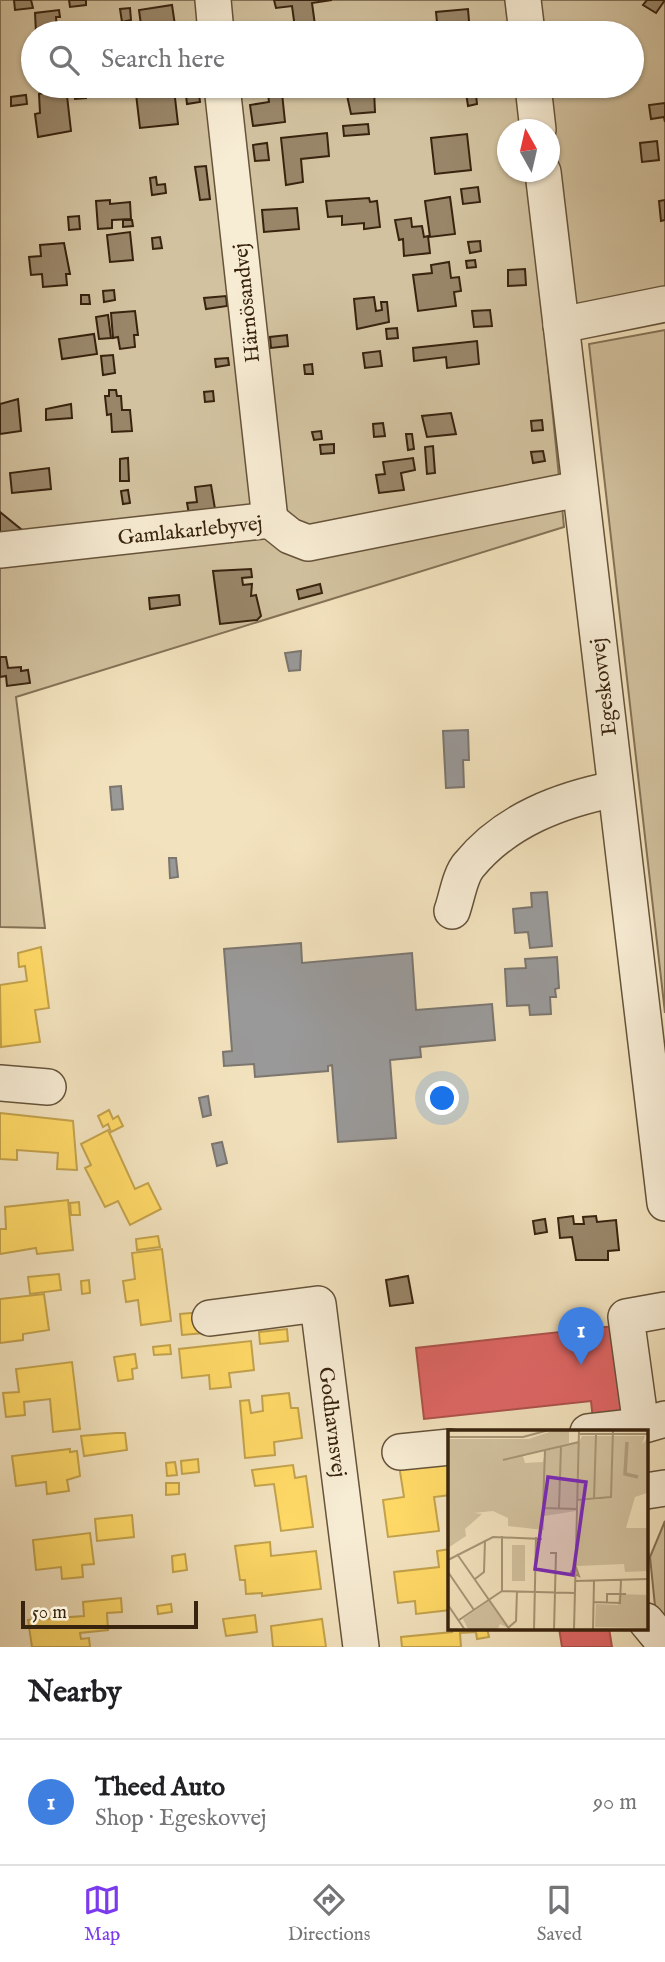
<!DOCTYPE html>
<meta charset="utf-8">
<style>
:root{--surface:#fff;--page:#f6f6f6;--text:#202124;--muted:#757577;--line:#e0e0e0;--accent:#7c3aed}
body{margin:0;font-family:"IM FELL English",serif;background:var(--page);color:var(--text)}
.compass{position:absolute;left:497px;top:119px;width:63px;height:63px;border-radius:50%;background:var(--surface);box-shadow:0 2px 5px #0004;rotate:352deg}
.scale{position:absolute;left:21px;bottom:18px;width:177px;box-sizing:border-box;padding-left:7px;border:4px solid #38230e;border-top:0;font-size:19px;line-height:24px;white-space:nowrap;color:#38230e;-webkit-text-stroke:5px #f7ecd4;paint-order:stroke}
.you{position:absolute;left:443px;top:1099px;width:24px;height:24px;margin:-18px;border:5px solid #fff;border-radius:50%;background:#1a73e8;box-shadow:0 0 0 10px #1a73e833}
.badge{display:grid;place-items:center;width:46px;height:46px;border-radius:50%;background:var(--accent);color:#fff;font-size:23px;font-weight:700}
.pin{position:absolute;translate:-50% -58px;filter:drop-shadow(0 2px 4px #0008)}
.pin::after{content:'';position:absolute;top:37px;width:24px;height:21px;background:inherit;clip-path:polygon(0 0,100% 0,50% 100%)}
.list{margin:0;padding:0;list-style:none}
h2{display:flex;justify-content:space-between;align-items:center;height:91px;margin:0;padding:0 28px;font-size:30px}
h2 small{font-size:23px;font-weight:400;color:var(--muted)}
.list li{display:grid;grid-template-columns:46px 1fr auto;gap:21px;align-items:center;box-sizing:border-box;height:126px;padding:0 28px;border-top:2px solid var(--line)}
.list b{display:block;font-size:26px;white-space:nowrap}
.list p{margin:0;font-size:23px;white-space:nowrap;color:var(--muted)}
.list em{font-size:23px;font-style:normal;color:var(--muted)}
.icon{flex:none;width:38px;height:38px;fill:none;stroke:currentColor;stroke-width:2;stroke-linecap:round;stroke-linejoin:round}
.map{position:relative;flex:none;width:665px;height:1647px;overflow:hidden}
.search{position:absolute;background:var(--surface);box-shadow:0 2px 5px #0004;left:21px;right:21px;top:21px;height:77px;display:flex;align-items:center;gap:18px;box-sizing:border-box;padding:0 24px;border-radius:38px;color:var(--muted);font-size:26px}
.sheet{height:217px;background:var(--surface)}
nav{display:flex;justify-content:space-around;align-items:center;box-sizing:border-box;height:98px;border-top:2px solid var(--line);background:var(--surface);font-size:19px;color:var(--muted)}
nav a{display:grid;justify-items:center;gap:4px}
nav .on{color:var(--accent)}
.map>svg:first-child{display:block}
</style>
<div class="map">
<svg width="665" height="1647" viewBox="0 0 665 1647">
<rect width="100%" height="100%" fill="#f2e2bd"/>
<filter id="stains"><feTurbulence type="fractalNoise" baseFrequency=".00286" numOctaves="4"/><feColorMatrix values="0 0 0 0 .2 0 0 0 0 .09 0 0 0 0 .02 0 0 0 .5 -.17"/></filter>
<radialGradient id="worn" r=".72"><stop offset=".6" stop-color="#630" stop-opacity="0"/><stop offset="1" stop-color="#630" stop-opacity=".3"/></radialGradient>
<g fill="#d2c29f" stroke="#857256" stroke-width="2" fill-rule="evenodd">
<path d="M 0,0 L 665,0 L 665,291 L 543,316 L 564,527 L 16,697 L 45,928 L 0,927 ZM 33,33 L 632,33 L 632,86 L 33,86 ZM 508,130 L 550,130 L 550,172 L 508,172 Z"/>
<polygon points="665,330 665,1013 589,344"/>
<polygon points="665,1521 665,1620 655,1606 650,1557"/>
</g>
<g fill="#ffd966" stroke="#c3a24c" stroke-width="2">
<polygon points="41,947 49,1008 35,1010 40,1042 1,1047 0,985 27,981 25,966 19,967 18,953"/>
<polygon points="109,1110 113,1119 118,1116 123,1126 111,1132 108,1124 103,1127 98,1116"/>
<polygon points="0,1113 73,1121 77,1170 57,1169 58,1153 17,1150 17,1160 0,1159"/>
<polygon points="108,1130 135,1189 148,1183 161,1209 130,1225 118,1201 105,1207 85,1168 91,1165 81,1144"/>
<polygon points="68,1200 73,1250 37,1254 36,1248 0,1254 0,1229 6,1229 5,1207"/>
<polygon points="79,1202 80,1215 71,1215 70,1203"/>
<polygon points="158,1236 160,1247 137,1250 136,1239"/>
<polygon points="162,1249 171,1321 141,1325 138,1300 126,1302 123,1281 135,1279 132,1253"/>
<polygon points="59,1274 61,1290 30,1294 28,1277"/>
<polygon points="89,1280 90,1293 82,1294 81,1281"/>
<polygon points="44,1294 49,1330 23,1334 23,1340 0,1343 0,1299"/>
<polygon points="202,1312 204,1333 182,1335 180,1314"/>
<polygon points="287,1329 288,1341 260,1344 259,1332"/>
<polygon points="251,1341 254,1370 229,1373 231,1387 210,1389 209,1375 182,1378 179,1349"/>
<polygon points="170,1345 171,1354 154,1355 153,1347"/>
<polygon points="135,1354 137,1368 132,1369 133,1379 118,1381 114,1357"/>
<polygon points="72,1362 80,1429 53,1432 50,1399 24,1402 25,1415 6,1417 3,1393 19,1392 16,1369"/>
<polygon points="289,1393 291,1408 298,1408 302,1438 274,1442 275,1455 245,1458 240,1401 249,1400 251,1413 263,1411 262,1396"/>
<polygon points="116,1433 125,1433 127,1450 84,1456 81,1436"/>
<polygon points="70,1449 70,1452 77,1451 80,1476 67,1480 69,1491 47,1494 46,1482 16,1486 12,1456"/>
<polygon points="198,1459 199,1472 182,1474 181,1461"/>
<polygon points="450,1459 450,1495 434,1497 439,1531 388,1537 383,1500 404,1497 399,1465"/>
<polygon points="175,1462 177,1475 167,1476 166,1463"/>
<polygon points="293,1465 295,1478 306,1476 313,1527 281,1531 274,1484 255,1486 252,1470"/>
<polygon points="166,1483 179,1483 179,1494 166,1495"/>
<polygon points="132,1515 134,1537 97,1541 95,1519"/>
<polygon points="90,1533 94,1564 82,1565 83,1577 62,1579 61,1567 36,1570 33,1540"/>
<polygon points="270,1542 271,1556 316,1551 321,1589 262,1596 262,1593 246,1594 245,1580 240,1580 235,1546"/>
<polygon points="450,1549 450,1610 416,1614 415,1601 398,1603 394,1572 439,1567 437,1551"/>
<polygon points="185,1554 187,1570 173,1572 172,1556"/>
<polygon points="121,1598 122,1612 107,1613 108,1630 80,1633 81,1639 89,1638 90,1647 32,1647 28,1620 84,1616 83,1602"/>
<polygon points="171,1604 172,1612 158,1614 157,1606"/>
<polygon points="255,1615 257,1632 226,1636 223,1619"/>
<polygon points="322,1619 326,1647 273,1647 271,1626"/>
<polygon points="451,1628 487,1628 489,1637 477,1639 476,1632 460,1633 461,1647 402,1647 401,1637 452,1632"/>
</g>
<g fill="#e06666" stroke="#ae524c" stroke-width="2">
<polygon points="614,1326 624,1417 593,1420 591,1401 424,1419 416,1348"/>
<polygon points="559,1628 609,1628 612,1647 562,1647"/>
</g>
<g fill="#999" stroke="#7c766f" stroke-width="2">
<polygon points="301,651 300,670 289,671 285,653"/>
<polygon points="468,730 469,760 463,760 464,787 446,788 443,731"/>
<polygon points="121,786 123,809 112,810 110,787"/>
<polygon points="169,858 176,858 178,877 170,878"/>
<polygon points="547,892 552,946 530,948 528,932 515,933 513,909 532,907 531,893"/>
<polygon points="301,943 302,963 412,953 416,1010 492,1004 495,1040 420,1047 421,1057 390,1060 396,1138 338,1142 332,1065 328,1066 328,1071 255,1077 254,1064 224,1066 223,1052 232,1051 224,949"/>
<polygon points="557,957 559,988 555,989 556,997 550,997 551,1014 530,1015 529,1005 507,1006 505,969 526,968 525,959"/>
<polygon points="208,1096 211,1115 203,1117 199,1098"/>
<polygon points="222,1142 227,1163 217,1166 212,1144"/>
</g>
<g fill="#998669" stroke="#38230e" stroke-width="2">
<polygon points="14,0 31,0 33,8 15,10"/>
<polygon points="69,0 86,0 86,5 70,7"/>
<polygon points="274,0 332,0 312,3 315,25 295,28 292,6 276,8"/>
<polygon points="647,0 665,0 656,13 643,5"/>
<polygon points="172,5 176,32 142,33 139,10"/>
<polygon points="130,8 131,20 122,22 120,9"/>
<polygon points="468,9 470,33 438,33 436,12"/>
<polygon points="59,10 60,17 56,17 57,33 36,33 35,13"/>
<polygon points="269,30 270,33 243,33"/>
<polygon points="185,86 198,86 200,102 187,104"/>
<polygon points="345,86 361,86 361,91 374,90 375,112 351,114"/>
<polygon points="465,86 475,86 477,104 468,106"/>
<polygon points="66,87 71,131 38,137 35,114 40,113 39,94"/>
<polygon points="85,87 86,98 75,99 74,88"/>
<polygon points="174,89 178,124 140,128 136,94"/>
<polygon points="282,93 285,122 253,126 250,105 269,102 268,94"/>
<polygon points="26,95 27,104 11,106 11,97"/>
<polygon points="665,103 665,122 664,117 651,119 649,105"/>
<polygon points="368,124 369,134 344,136 343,126"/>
<polygon points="327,133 329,156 301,159 303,182 286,185 281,138"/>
<polygon points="467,134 471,170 435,174 431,138"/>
<polygon points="657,141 659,160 642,162 640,143"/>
<polygon points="267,143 269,160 255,161 253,145"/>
<polygon points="206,166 210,199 200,200 195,167"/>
<polygon points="156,177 157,185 165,184 166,193 152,195 150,178"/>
<polygon points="478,187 480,202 463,204 461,189"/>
<polygon points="450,197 455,234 430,237 425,201"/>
<polygon points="369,198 370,202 377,201 380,227 364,229 364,223 342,225 342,216 328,217 326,201"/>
<polygon points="110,200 110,204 130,202 131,219 112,220 112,228 98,229 96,201"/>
<polygon points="665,200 665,220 661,221 659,201"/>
<polygon points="297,208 299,229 264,232 262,210"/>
<polygon points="79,216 80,229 69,230 68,217"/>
<polygon points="411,218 412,227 422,226 424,237 428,236 430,253 404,256 403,239 399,240 395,220"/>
<polygon points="123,220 132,220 133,226 123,227"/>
<polygon points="130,232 133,260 110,262 107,235"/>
<polygon points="160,237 162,248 153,249 152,238"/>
<polygon points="480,241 481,251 470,253 468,242"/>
<polygon points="64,243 70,274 66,274 67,285 43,287 42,274 31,275 29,257 41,256 40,245"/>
<polygon points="475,260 476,267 467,268 466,261"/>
<polygon points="449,262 451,278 459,277 461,291 454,292 456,306 418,311 413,275 432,273 431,265"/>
<polygon points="525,269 526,285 508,286 508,270"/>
<polygon points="114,290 115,300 104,302 103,291"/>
<polygon points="81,295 89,295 90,304 81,304"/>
<polygon points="226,296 227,306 206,309 204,298"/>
<polygon points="374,297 376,311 382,310 381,302 387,302 389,322 357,329 354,299"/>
<polygon points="490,310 492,326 474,327 472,311"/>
<polygon points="135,311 138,335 134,335 135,347 120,349 118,337 113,338 111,313"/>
<polygon points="108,315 111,338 99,339 96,317"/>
<polygon points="397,328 398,338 387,339 386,329"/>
<polygon points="94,334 97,354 62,359 59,339"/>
<polygon points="287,335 288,346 271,348 270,337"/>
<polygon points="477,341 479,364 447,368 446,357 414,361 413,348"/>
<polygon points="380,351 382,366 365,368 363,353"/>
<polygon points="113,355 115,373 103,375 101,356"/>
<polygon points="228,358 229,365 216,367 215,359"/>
<polygon points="312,364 313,374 305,374 304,365"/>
<polygon points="109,390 116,390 117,396 121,396 122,410 130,410 132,431 112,432 111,414 107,415 105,396 109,396"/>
<polygon points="213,391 214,401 205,402 204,392"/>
<polygon points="18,399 21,431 0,434 0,404"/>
<polygon points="71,404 72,418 46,420 46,409"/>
<polygon points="451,413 456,434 427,437 422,416"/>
<polygon points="542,420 543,430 532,431 531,421"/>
<polygon points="383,423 385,436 374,437 373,424"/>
<polygon points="321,431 322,439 314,440 312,432"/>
<polygon points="406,434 412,434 414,449 408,450"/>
<polygon points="334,444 334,453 321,454 320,445"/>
<polygon points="433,446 435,473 427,474 425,447"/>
<polygon points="543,451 545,461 533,463 531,452"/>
<polygon points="128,458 129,481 120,481 120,459"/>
<polygon points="413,458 415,470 401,473 404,490 379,493 376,475 385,474 383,462"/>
<polygon points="49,468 51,489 12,493 10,473"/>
<polygon points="211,485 216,515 190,520 187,503 197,502 195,487"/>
<polygon points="128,490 130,503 123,504 121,491"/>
<polygon points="0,512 22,530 12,543 0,534"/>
<polygon points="251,569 252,577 242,578 243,585 252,584 251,596 256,595 261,616 257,620 220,624 213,571"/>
<polygon points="320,584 322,593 299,599 297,590"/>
<polygon points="179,595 180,605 150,609 149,598"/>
<polygon points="0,657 6,657 8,668 21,667 21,671 28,670 30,683 7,686 6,676 0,677"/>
<polygon points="573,1216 574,1224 584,1224 583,1217 596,1216 597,1222 616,1220 619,1250 608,1251 608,1260 576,1260 572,1237 560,1238 558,1218"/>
<polygon points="545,1219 547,1232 535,1234 533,1221"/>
<polygon points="408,1276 413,1303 390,1306 386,1280"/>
</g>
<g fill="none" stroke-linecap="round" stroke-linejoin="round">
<g stroke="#66533a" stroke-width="38">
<g id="minor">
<polyline points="213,0 216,33"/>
<polyline points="523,0 527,33"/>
<polyline points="222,86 270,520"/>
<polyline points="533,86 538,130"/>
<polyline points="543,172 665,1203"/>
<polyline points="561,325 665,304"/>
<polyline points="0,550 270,520 290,536 308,543 579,489"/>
<path d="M 452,911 C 457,897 460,875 469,865 C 506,820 560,800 615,789"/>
<polyline points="0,1083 48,1087"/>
<polyline points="210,1318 318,1304 361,1647"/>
<polyline points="641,1426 626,1317 665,1310"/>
<polyline points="588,1432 641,1426 665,1419"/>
<polyline points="400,1452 450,1447"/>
<polyline points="646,1491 665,1488"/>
<polyline points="646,1621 665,1644"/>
</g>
</g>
<use href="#minor" stroke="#f7ecd4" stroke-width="35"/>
</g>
<g text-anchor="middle" stroke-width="7" stroke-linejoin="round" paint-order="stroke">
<g font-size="21" fill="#38230e" stroke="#f7ecd4">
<text transform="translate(246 303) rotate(-96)" y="7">Härnösandvej</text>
<text transform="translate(190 530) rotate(-6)" y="7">Gamlakarlebyvej</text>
<text transform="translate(603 687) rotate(-97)" y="7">Egeskovvej</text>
<text transform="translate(333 1422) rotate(83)" y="7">Godhavnsvej</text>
</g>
</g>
<g transform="translate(448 1430)">
<rect width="200" height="200" fill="#f2e2bd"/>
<path d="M 107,0 L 121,0 L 121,13 L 75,26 L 77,33 L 95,32 L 97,21 L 131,12 L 134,6 L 197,6 L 194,14 L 199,9 L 199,63 L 187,67 L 178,98 L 199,98 L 199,141 L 177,142 L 176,134 L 129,136 L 131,71 L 164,68 L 129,69 L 128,81 L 96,86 L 96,100 L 60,96 L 60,88 L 45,81 L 26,83 L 34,84 L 17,99 L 18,106 L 0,118 L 0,9 L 81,9 ZM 64,115 L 77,115 L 77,151 L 64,151 ZM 171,164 L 199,165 L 199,198 L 147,197 L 148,174 L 170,175 ZM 41,171 L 60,198 L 52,194 L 50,199 L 20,199 L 15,189 Z" fill="#d2c29f"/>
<path fill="none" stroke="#b3a182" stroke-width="3.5" d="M 179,12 L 177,44 L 190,47"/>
<path fill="none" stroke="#a89677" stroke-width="2" d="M 131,4 L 200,4M 0,7 L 75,7 L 101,0M 97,20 L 95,78 L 129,79M 55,30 L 131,12M 146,69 L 148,4M 129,70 L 163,67 L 165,0M 111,78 L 113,16M 102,123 L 108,123 L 106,200M 9,124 L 62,200M 0,130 L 45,107 L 94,109M 128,136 L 123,142 L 131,146 L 128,137M 0,142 L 26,180M 27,149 L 36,142 L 37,110M 127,151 L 200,149M 54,161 L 54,106M 146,172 L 172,173 L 173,150M 159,173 L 159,164 L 178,164M 0,175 L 17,200M 11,190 L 54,161 L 127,163M 61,197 L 68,191 L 69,161M 145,199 L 146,151M 86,200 L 88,107M 126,200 L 131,0M 136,200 L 181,200"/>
<path fill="#7b2cbf" fill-opacity="0.15" stroke="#7b2cbf" stroke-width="3.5" d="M 100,47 L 138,52 L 125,145 L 87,139 Z"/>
<rect width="200" height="200" fill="none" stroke="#38230e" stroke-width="3.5"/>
</g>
<rect width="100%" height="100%" filter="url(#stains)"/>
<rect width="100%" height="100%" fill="url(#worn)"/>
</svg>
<svg class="compass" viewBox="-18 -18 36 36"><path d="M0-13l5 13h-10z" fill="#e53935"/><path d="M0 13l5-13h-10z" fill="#757577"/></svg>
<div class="scale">50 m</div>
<div class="you"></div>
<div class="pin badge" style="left:581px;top:1365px;background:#3f7fe0">1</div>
<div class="search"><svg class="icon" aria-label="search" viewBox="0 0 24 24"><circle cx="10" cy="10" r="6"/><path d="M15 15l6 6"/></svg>Search here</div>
</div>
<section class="sheet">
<h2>Nearby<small></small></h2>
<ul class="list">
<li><span class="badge" style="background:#3f7fe0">1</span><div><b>Theed Auto</b><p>Shop · Egeskovvej</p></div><em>90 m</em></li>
</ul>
</section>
<nav>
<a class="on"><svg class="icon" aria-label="map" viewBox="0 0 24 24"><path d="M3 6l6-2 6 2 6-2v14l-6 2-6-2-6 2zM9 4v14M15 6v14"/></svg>Map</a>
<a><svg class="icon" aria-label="directions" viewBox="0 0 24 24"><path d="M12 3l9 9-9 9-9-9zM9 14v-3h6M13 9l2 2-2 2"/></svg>Directions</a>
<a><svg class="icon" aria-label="saved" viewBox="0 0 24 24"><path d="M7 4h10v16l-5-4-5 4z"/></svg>Saved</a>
</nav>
